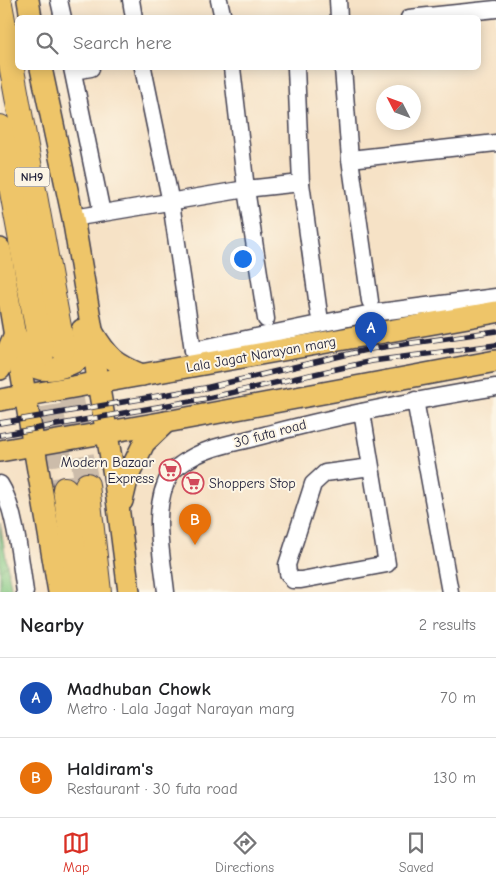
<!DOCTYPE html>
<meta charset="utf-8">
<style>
:root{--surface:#fff;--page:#f6f6f6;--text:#202124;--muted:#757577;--line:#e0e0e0;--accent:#d93025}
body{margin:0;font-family:"Comic Neue",sans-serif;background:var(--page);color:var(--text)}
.compass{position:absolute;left:376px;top:85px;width:45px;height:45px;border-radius:50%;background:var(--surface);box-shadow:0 2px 12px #0003;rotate:312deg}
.you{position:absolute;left:242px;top:258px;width:18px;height:18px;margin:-12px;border:4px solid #fff;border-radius:50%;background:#1a73e8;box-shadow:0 0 0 8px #1a73e833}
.badge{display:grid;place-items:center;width:32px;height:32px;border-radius:50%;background:var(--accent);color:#fff;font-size:16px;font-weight:700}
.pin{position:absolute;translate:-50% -41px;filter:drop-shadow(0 1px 2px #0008)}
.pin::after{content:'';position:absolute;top:26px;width:18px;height:15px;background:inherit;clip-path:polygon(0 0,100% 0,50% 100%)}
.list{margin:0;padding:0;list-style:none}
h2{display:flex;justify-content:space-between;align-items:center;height:65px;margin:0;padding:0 20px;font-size:21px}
h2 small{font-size:16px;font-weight:400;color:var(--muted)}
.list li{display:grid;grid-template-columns:32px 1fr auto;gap:15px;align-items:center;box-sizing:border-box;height:80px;padding:0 20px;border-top:1px solid var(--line)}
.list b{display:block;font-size:19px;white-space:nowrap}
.list p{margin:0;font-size:16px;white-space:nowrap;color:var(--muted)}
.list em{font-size:16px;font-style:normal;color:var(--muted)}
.icon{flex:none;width:28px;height:28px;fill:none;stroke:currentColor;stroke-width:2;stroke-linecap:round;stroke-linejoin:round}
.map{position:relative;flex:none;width:496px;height:592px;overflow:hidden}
.search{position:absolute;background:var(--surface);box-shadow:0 2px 12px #0003;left:15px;right:15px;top:15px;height:55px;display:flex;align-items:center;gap:12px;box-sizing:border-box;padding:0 18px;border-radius:8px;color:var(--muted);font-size:19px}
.sheet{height:225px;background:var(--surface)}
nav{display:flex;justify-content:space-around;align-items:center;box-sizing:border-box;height:70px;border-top:1px solid var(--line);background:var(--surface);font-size:14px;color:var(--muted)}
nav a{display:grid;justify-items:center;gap:2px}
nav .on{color:var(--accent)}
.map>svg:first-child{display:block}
</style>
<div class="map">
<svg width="496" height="592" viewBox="0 0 496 592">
<defs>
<pattern id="park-crowns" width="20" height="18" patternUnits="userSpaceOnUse" patternTransform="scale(1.25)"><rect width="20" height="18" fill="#83c883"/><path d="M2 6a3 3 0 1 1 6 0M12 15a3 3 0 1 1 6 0" fill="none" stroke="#6ba26c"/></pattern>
</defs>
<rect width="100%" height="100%" fill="#fcf5e5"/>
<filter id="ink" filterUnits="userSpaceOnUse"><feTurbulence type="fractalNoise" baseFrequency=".02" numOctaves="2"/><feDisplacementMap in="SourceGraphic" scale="10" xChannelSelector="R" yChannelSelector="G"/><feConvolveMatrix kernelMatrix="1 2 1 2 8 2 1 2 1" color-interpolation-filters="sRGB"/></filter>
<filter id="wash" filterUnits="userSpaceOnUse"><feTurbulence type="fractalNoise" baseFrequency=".0096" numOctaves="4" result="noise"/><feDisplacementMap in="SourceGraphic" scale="20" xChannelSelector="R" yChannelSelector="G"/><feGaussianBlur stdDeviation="1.12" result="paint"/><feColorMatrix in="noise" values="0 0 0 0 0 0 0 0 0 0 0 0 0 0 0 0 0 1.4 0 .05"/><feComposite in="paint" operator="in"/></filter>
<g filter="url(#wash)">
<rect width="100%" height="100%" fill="#f6e2c6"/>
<polygon fill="url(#park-crowns)" stroke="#52755f" points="0,523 11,587 11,592 0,592"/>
</g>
<g filter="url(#ink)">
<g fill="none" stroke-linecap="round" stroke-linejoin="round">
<g stroke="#ccbcaa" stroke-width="24" stroke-dasharray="24 12" stroke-linecap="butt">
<polyline points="63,349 87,485"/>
<polyline points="45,370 65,489"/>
</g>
<g stroke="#423f50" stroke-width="19">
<g id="minor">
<polyline points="59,0 63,18"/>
<polyline points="131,0 134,18"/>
<polyline points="219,0 223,18"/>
<polyline points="338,0 339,18"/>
<polyline points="409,18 496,9"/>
<polyline points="72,68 102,213"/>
<polyline points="143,68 171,203 193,350 196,360"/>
<polyline points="232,68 246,189 266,319"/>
<polyline points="296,68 301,183 319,314"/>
<polyline points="343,68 350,159 370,301"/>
<polyline points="73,71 91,68"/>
<polyline points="350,159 496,143"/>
<polyline points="73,218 246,189 301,183"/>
<polyline points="193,350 372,313 496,297"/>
<polyline points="415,400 450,592"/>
<polyline points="362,412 387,564 301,580 293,580 288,573 287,565 313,484 325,473 371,467"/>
<path d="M 0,484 C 15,507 21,564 25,592"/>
<path d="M 166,592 C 162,554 150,506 171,473 C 174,469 179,466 183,463 C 205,447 232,444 257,437 C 336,416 415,400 496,387"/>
</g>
</g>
<g stroke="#423f50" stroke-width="24">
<g id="major">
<polyline points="28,0 31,18"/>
<polyline points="41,68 73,218 92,330 98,383 114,475 129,592"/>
<polyline points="0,249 59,592"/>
<path d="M 93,333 C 108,358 115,364 142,375"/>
<path d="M 15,334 L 31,364 C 43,376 69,366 81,358 L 84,345 L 82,330"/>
<polyline points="0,369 15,334"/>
<polyline points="0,400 496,312"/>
<polyline points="0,451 166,422 496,361"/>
<polyline points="122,501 128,476 144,443 166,422"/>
</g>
</g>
<g stroke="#423f50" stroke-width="26">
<g id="highway">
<polyline points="0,4 63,349"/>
<polyline points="0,127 42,354"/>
<polyline points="87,485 99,592"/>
<polyline points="65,489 79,592"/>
</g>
</g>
<use href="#minor" stroke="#fff" stroke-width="16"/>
<use href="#major" stroke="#eec569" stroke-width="21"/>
<use href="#highway" stroke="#eec569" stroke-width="24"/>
<g stroke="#22223b" stroke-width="5.5">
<g id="rail">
<polyline points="0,423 205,388 370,349 496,331"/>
<polyline points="0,435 208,398 372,361 496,345"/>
</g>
</g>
<use href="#rail" stroke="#fcf5e5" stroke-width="4" stroke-dasharray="11" stroke-linecap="butt"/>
</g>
</g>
<defs>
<g id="supermarket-ring" transform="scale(1.125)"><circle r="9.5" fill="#fcf5e5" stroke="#d1495b" stroke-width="1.5"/><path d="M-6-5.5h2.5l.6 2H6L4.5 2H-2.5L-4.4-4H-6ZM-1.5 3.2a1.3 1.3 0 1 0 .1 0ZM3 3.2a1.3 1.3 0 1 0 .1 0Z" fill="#d1495b"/></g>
</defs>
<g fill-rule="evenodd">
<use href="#supermarket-ring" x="170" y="470"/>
<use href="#supermarket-ring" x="193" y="483"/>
</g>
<g text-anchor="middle" stroke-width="4" stroke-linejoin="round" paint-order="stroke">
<rect fill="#fcf5e5" stroke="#63616e" stroke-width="1" x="14.5" y="167.5" width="35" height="19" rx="4"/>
<g font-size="12" font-weight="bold" fill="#22223b">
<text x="32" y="181">NH9</text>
</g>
<g font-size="14" fill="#22223b" stroke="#fcf5e5">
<text transform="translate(261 354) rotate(-10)" y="5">Lala Jagat Narayan marg</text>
<text transform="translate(270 433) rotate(-15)" y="5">30 futa road</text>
</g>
<g font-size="14" fill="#22223b" stroke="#fcf5e5" text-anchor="end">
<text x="154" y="467">Modern Bazaar<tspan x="154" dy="16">Express</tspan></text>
<text x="209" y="488" text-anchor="start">Shoppers Stop</text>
</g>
</g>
</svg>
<svg class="compass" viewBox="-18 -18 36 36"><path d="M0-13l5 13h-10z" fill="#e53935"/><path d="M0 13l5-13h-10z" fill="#757577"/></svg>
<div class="you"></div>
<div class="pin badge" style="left:371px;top:353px;background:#1a4fb4">A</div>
<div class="pin badge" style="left:195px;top:545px;background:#e8710a">B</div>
<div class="search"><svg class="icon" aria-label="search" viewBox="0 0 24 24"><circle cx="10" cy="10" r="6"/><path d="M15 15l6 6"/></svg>Search here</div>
</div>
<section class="sheet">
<h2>Nearby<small>2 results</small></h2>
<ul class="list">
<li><span class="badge" style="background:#1a4fb4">A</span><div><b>Madhuban Chowk</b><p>Metro · Lala Jagat Narayan marg</p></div><em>70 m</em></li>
<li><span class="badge" style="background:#e8710a">B</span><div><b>Haldiram's</b><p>Restaurant · 30 futa road</p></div><em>130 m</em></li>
</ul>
</section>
<nav>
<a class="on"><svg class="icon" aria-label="map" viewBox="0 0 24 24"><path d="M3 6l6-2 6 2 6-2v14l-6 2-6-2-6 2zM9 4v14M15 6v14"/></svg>Map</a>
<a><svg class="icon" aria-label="directions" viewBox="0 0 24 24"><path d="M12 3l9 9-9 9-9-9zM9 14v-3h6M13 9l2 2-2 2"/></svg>Directions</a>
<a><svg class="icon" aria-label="saved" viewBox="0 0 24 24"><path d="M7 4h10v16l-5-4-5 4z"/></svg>Saved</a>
</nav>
